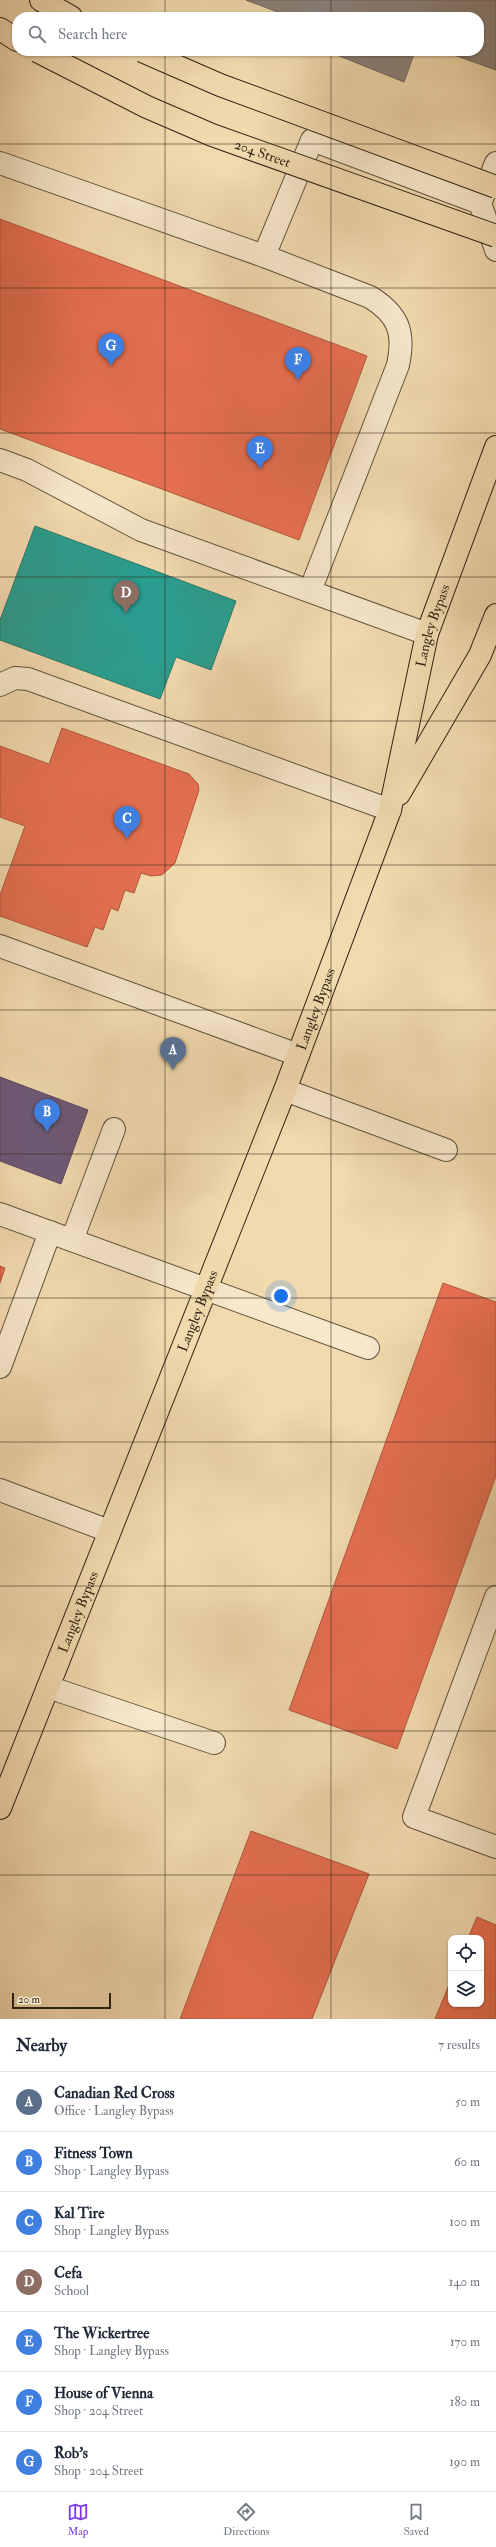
<!DOCTYPE html>
<meta charset="utf-8">
<style>
:root{--surface:#fff;--page:#f6f6f7;--text:#1f2937;--muted:#747a83;--line:#e0e1e3;--accent:#7c3aed}
body{margin:0;font-family:"IM FELL Double Pica",serif;background:var(--page);color:var(--text)}
.controls{position:absolute;right:12px;bottom:12px;display:grid;overflow:hidden;border-radius:8px;box-shadow:0 1px 3px #0004}
.controls button{width:36px;height:36px;display:grid;place-items:center;padding:0;border:0;border-bottom:1px solid var(--line);background:var(--surface);color:var(--text);font:20px sans-serif}
.scale{position:absolute;left:12px;bottom:10px;width:99px;box-sizing:border-box;padding-left:4px;border:2px solid #302415;border-top:0;font-size:11px;line-height:14px;white-space:nowrap;color:#302415;-webkit-text-stroke:3px #f7e7cb;paint-order:stroke}
.you{position:absolute;left:281px;top:1296px;width:14px;height:14px;margin:-10px;border:3px solid #fff;border-radius:50%;background:#1a73e8;box-shadow:0 0 0 6px #1a73e833}
.badge{display:grid;place-items:center;width:26px;height:26px;border-radius:50%;background:var(--accent);color:#fff;font-size:13px;font-weight:700}
.pin{position:absolute;translate:-50% -33px;filter:drop-shadow(0 1px 2px #0008)}
.pin::after{content:'';position:absolute;top:21px;width:14px;height:12px;background:inherit;clip-path:polygon(0 0,100% 0,50% 100%)}
.list{margin:0;padding:0;list-style:none}
h2{display:flex;justify-content:space-between;align-items:center;height:52px;margin:0;padding:0 16px;font-size:17px}
h2 small{font-size:13px;font-weight:400;color:var(--muted)}
.list li{display:grid;grid-template-columns:26px 1fr auto;gap:12px;align-items:center;box-sizing:border-box;height:60px;padding:0 16px;border-top:1px solid var(--line)}
.list b{display:block;font-size:15px;white-space:nowrap}
.list p{margin:0;font-size:13px;white-space:nowrap;color:var(--muted)}
.list em{font-size:13px;font-style:normal;color:var(--muted)}
.icon{flex:none;width:22px;height:22px;fill:none;stroke:currentColor;stroke-width:2;stroke-linecap:round;stroke-linejoin:round}
.map{position:relative;flex:none;width:496px;height:2019px;overflow:hidden}
.search{position:absolute;background:var(--surface);box-shadow:0 1px 3px #0004;left:12px;right:12px;top:12px;height:44px;display:flex;align-items:center;gap:10px;box-sizing:border-box;padding:0 14px;border-radius:16px;color:var(--muted);font-size:15px}
.sheet{height:472px;background:var(--surface)}
nav{display:flex;justify-content:space-around;align-items:center;box-sizing:border-box;height:56px;border-top:1px solid var(--line);background:var(--surface);font-size:11px;color:var(--muted)}
nav a{display:grid;justify-items:center;gap:2px}
nav .on{color:var(--accent)}
.map>svg:first-child{display:block}
</style>
<div class="map">
<svg width="496" height="2019" viewBox="0 0 496 2019">
<rect width="100%" height="100%" fill="#f2daaf"/>
<filter id="stains"><feTurbulence type="fractalNoise" baseFrequency=".005" numOctaves="4"/><feColorMatrix values="0 0 0 0 .2 0 0 0 0 .09 0 0 0 0 .02 0 0 0 .5 -.17"/></filter>
<radialGradient id="worn" r=".72"><stop offset=".6" stop-color="#630" stop-opacity="0"/><stop offset="1" stop-color="#630" stop-opacity=".3"/></radialGradient>
<g fill="#e76f51" stroke="#b0583f">
<polygon points="0,219 367,356 299,540 0,429"/>
<polygon points="62,728 189,774 198,784 199,790 175,863 162,875 151,876 141,873 134,893 125,890 118,911 111,908 103,930 95,927 87,947 0,916 0,895 25,826 0,817 0,746 49,764"/>
<polygon points="0,1266 5,1268 0,1283"/>
<polygon points="443,1283 496,1302 496,1476 397,1749 289,1710"/>
<polygon points="251,1831 369,1874 312,2019 180,2019"/>
<polygon points="477,1917 496,1925 496,2019 435,2019 451,1980 451,2004 481,2004 481,1938 468,1938"/>
</g>
<polygon fill="#6d597a" stroke="#5b495c" points="0,1077 88,1110 61,1184 0,1161"/>
<polygon fill="#2a9d8f" stroke="#2c796a" points="35,526 236,601 211,670 176,657 160,699 0,640 0,620"/>
<g fill="#8a817c" stroke="#6f655d">
<polygon points="246,0 496,0 496,70 443,51 479,51 479,17 291,17"/>
<polygon points="327,51 415,51 404,82"/>
</g>
<g fill="none" stroke-linecap="round" stroke-linejoin="round">
<g stroke="#60523c" stroke-width="24">
<g id="minor">
<path d="M 0,163 L 264,256 L 370,297 C 399,315 405,333 398,365 L 310,591"/>
<polyline points="481,201 496,163"/>
<polyline points="264,256 312,140 480,203 496,250"/>
<polyline points="0,460 27,470 141,530 427,634"/>
<polyline points="0,685 15,678 28,679 390,810"/>
<polyline points="0,946 298,1055"/>
<polyline points="285,1090 446,1150"/>
<polyline points="0,1214 368,1348"/>
<polyline points="72,1240 114,1129"/>
<polyline points="0,1367 50,1232"/>
<polyline points="0,1490 109,1531"/>
<polyline points="496,1597 414,1817 496,1847"/>
<polyline points="48,1687 214,1743"/>
</g>
</g>
<g stroke="#302415" stroke-width="24">
<g id="major">
<polyline points="41,0 71,17"/>
<polyline points="0,29 17,40"/>
</g>
</g>
<g stroke="#302415" stroke-width="24">
<g id="highway">
<polyline points="399,794 480,655 496,615"/>
<path id="s1" d="M 0,1808 L 285,1090 L 390,810 L 427,634 L 496,447"/>
</g>
</g>
<use href="#minor" stroke="#f7e7cb" stroke-width="22"/>
<use href="#major" stroke="#f2daaf" stroke-width="22"/>
<use href="#highway" stroke="#f2daaf" stroke-width="22"/>
<g stroke="#302415" stroke-width="24" stroke-linecap="butt">
<g id="major-bridge">
<path id="s2" d="M 37,51 L 147,107 L 212,135 L 496,236"/>
<polyline points="142,51 220,85 496,187"/>
</g>
</g>
<use href="#major-bridge" stroke="#f2daaf" stroke-width="22"/>
</g>
<path fill="none" stroke="#302415" stroke-width="1" stroke-opacity="0.55" d="M 165,0 L 165,17M 331,0 L 331,17M 165,51 L 165,2019M 331,51 L 331,2019M 0,144 L 496,144M 0,288 L 496,288M 0,433 L 496,433M 0,577 L 496,577M 0,721 L 496,721M 0,865 L 496,865M 0,1010 L 496,1010M 0,1154 L 496,1154M 0,1298 L 496,1298M 0,1442 L 496,1442M 0,1586 L 496,1586M 0,1731 L 496,1731M 0,1875 L 496,1875"/>
<g text-anchor="middle" stroke-width="4" stroke-linejoin="round" paint-order="stroke">
<g font-size="14" fill="#302415" stroke="#f7e7cb">
<text dy="5" stroke="none"><textPath href="#s2" startOffset="248">204 Street</textPath></text>
<text dy="5" stroke="none"><textPath href="#s1" startOffset="1261">Langley Bypass</textPath></text>
<text dy="5" stroke="none"><textPath href="#s1" startOffset="859">Langley Bypass</textPath></text>
<text dy="5" stroke="none"><textPath href="#s1" startOffset="535">Langley Bypass</textPath></text>
<text dy="5" stroke="none"><textPath href="#s1" startOffset="211">Langley Bypass</textPath></text>
</g>
</g>
<rect width="100%" height="100%" filter="url(#stains)"/>
<rect width="100%" height="100%" fill="url(#worn)"/>
</svg>
<div class="controls">
<button><svg class="icon" aria-label="locate" viewBox="0 0 24 24"><circle cx="12" cy="12" r="6"/><path d="M12 2v4M12 18v4M2 12h4M18 12h4"/></svg></button>
<button><svg class="icon" aria-label="layers" viewBox="0 0 24 24"><path d="M12 4l9 5-9 5-9-5zM3 14l9 5 9-5"/></svg></button>
</div>
<div class="scale">20 m</div>
<div class="you"></div>
<div class="pin badge" style="left:173px;top:1070px;background:#5c6f8a">A</div>
<div class="pin badge" style="left:47px;top:1132px;background:#3f7fe0">B</div>
<div class="pin badge" style="left:127px;top:839px;background:#3f7fe0">C</div>
<div class="pin badge" style="left:126px;top:613px;background:#8d6e63">D</div>
<div class="pin badge" style="left:260px;top:469px;background:#3f7fe0">E</div>
<div class="pin badge" style="left:298px;top:380px;background:#3f7fe0">F</div>
<div class="pin badge" style="left:111px;top:366px;background:#3f7fe0">G</div>
<div class="search"><svg class="icon" aria-label="search" viewBox="0 0 24 24"><circle cx="10" cy="10" r="6"/><path d="M15 15l6 6"/></svg>Search here</div>
</div>
<section class="sheet">
<h2>Nearby<small>7 results</small></h2>
<ul class="list">
<li><span class="badge" style="background:#5c6f8a">A</span><div><b>Canadian Red Cross</b><p>Office · Langley Bypass</p></div><em>50 m</em></li>
<li><span class="badge" style="background:#3f7fe0">B</span><div><b>Fitness Town</b><p>Shop · Langley Bypass</p></div><em>60 m</em></li>
<li><span class="badge" style="background:#3f7fe0">C</span><div><b>Kal Tire</b><p>Shop · Langley Bypass</p></div><em>100 m</em></li>
<li><span class="badge" style="background:#8d6e63">D</span><div><b>Cefa</b><p>School</p></div><em>140 m</em></li>
<li><span class="badge" style="background:#3f7fe0">E</span><div><b>The Wickertree</b><p>Shop · Langley Bypass</p></div><em>170 m</em></li>
<li><span class="badge" style="background:#3f7fe0">F</span><div><b>House of Vienna</b><p>Shop · 204 Street</p></div><em>180 m</em></li>
<li><span class="badge" style="background:#3f7fe0">G</span><div><b>Rob's</b><p>Shop · 204 Street</p></div><em>190 m</em></li>
</ul>
</section>
<nav>
<a class="on"><svg class="icon" aria-label="map" viewBox="0 0 24 24"><path d="M3 6l6-2 6 2 6-2v14l-6 2-6-2-6 2zM9 4v14M15 6v14"/></svg>Map</a>
<a><svg class="icon" aria-label="directions" viewBox="0 0 24 24"><path d="M12 3l9 9-9 9-9-9zM9 14v-3h6M13 9l2 2-2 2"/></svg>Directions</a>
<a><svg class="icon" aria-label="saved" viewBox="0 0 24 24"><path d="M7 4h10v16l-5-4-5 4z"/></svg>Saved</a>
</nav>
